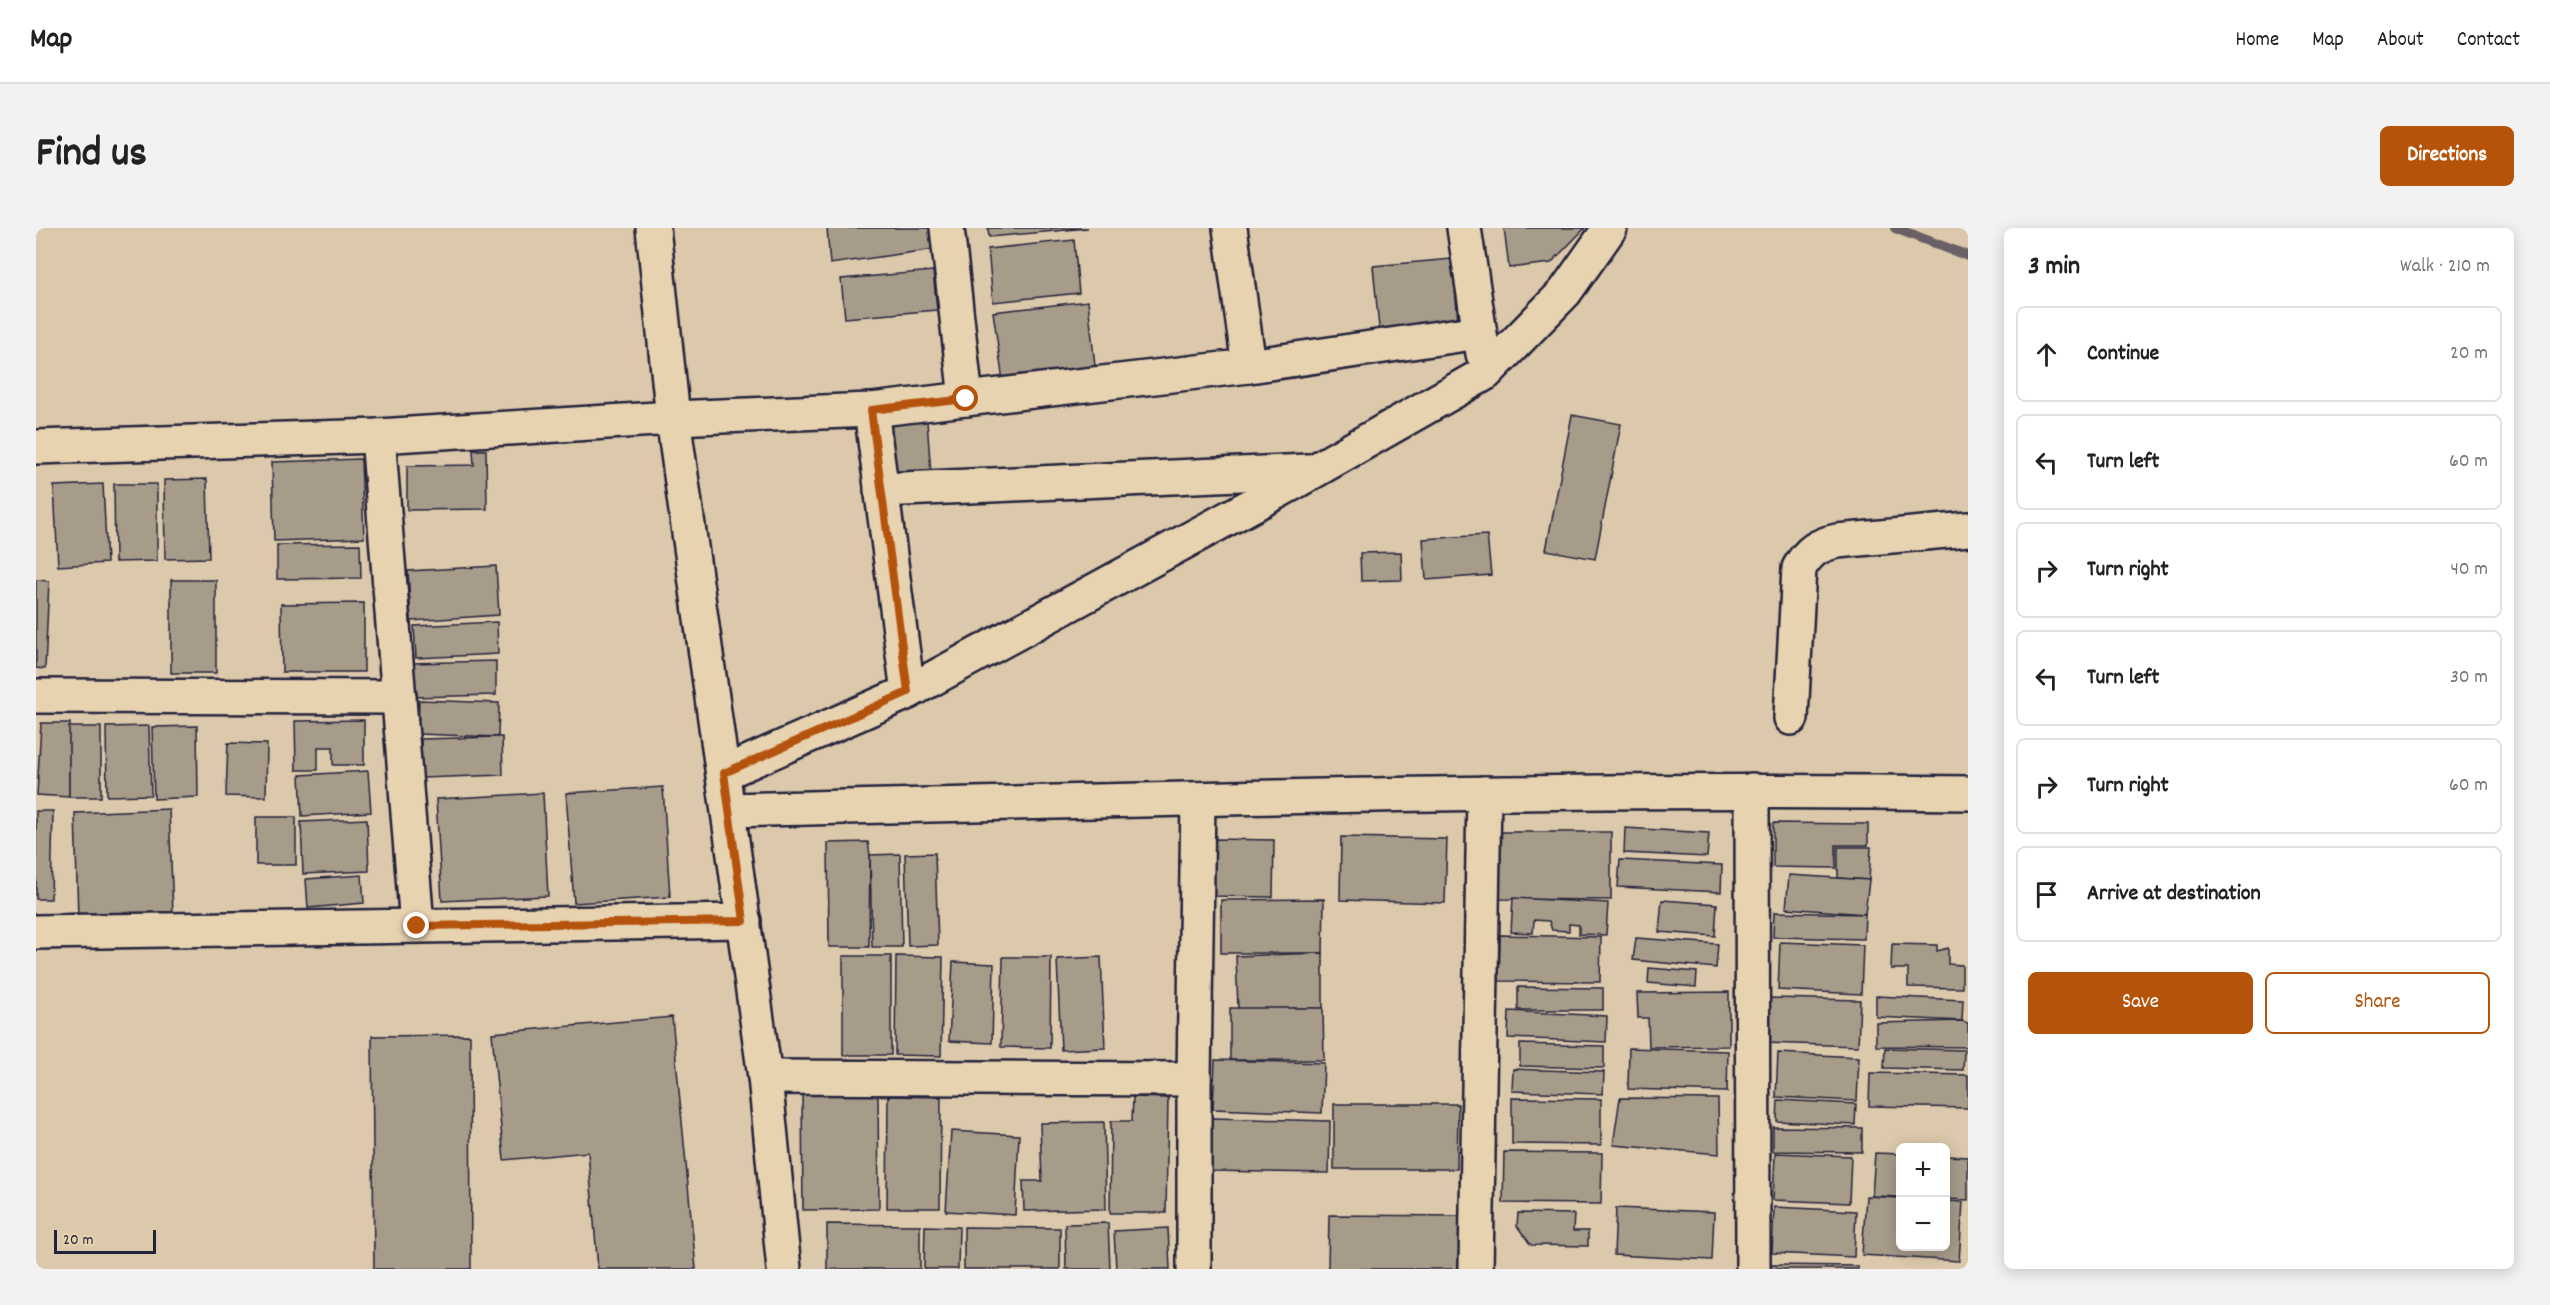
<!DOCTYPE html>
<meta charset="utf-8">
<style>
:root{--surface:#fff;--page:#f2f2f2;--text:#222;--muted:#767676;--line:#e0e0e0;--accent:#b45309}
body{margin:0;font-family:Dekko,sans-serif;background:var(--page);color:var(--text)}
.controls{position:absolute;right:18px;bottom:18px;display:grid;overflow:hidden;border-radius:9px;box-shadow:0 3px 15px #0003}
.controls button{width:54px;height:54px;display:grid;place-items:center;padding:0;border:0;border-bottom:2px solid var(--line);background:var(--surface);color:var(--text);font:30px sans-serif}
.scale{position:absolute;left:18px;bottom:15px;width:102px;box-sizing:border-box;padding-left:6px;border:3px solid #22223b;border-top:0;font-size:16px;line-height:21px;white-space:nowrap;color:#22223b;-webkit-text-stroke:4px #e8d3b1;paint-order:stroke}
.stop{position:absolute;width:18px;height:18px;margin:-14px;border:4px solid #b45309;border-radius:50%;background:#fff}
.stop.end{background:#b45309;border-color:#fff;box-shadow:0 2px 6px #0008}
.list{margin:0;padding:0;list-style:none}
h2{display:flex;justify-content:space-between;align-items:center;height:78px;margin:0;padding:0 24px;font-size:26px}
h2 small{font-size:20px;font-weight:400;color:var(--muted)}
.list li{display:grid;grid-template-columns:39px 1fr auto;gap:18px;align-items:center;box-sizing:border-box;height:96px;margin:0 12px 12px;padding:0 12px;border:2px solid var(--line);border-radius:9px}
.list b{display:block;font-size:22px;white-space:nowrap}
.list em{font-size:20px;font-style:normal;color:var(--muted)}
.actions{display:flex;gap:12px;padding:18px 24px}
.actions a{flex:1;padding:14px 0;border:2px solid var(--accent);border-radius:9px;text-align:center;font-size:21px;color:var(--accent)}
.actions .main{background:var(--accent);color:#fff}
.icon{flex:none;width:33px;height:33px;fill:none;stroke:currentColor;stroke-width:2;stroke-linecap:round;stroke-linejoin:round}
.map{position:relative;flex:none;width:1932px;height:1041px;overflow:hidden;border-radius:9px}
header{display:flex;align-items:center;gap:36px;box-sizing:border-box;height:84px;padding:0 30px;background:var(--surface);border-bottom:2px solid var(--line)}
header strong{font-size:28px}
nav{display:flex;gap:33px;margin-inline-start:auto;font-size:21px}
.intro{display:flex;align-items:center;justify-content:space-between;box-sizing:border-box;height:144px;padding:0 36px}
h1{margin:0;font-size:42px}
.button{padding:15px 27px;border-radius:9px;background:var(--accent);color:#fff;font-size:21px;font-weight:700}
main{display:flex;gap:36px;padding:0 36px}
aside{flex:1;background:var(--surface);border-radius:9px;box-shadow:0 3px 15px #0003}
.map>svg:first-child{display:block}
</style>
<header>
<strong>Map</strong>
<nav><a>Home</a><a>Map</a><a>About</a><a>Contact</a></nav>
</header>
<div class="intro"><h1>Find us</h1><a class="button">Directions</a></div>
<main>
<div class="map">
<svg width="1932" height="1041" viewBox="0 0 1932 1041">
<rect width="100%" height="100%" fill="#dcc8aa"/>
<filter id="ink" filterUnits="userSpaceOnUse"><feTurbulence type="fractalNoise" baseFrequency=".0167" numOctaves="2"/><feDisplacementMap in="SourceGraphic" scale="12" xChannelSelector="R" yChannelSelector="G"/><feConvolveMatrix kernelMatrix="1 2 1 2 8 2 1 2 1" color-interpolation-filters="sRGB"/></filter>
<g filter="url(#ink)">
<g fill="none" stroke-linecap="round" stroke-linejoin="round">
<polyline stroke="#696166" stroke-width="10" points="1859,0 1932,28"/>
</g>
<g fill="#a79b8a" stroke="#22223b" stroke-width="1.5">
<polygon points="791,0 896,0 899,21 794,36"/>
<polygon points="952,0 1052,0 953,9"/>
<polygon points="1468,0 1549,0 1515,35 1473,40"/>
<polygon points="1038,12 1043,65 957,74 952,21"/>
<polygon points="1416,31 1423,102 1344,110 1337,38"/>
<polygon points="897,43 901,82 809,90 805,51"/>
<polygon points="1052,73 1060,148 968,160 957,84"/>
<polygon points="1536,187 1585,196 1559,331 1510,322"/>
<polygon points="891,193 895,246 854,249 850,196"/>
<polygon points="437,222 450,222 451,281 371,282 371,238 438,237"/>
<polygon points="325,231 328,310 238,313 236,234"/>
<polygon points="171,251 173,330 129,331 128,252"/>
<polygon points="67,256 71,335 22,338 18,258"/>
<polygon points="78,256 121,256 121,333 79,334"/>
<polygon points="1451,307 1455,347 1390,352 1387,311"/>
<polygon points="324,316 325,350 241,351 241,317"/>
<polygon points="1365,324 1366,352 1325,353 1324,325"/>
<polygon points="460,338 463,387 375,393 372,343"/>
<polygon points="0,352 13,353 9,441 0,440"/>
<rect x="135" y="352" width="45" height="93"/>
<polygon points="328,375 328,444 246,444 245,376"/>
<polygon points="461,394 462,426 380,430 378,398"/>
<polygon points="460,433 460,467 376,469 375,435"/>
<polygon points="383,472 463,475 462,509 382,506"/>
<polygon points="328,492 328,537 297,537 297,519 282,519 282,542 260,542 259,493"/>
<polygon points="5,495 34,495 33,569 1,567"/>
<polygon points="113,498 115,567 71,568 70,499"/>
<polygon points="161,498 162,569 118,571 116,499"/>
<rect x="33" y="499" width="32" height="70"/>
<polygon points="462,509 466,509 467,547 386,550 385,511"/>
<polygon points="192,515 231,516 230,569 190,568"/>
<polygon points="332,543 335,584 266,588 264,547"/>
<polygon points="627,559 634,669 538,675 530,565"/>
<polygon points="507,565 512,668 406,673 400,571"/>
<polygon points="133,581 137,686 42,690 39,585"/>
<polygon points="0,583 17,583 15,671 0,671"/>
<rect x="220" y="589" width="40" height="48"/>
<polygon points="331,591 333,643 267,646 265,594"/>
<polygon points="1737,595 1832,596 1832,617 1800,617 1800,640 1737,639"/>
<polygon points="1589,600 1673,605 1671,629 1588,625"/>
<polygon points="1461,604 1575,604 1575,672 1461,671"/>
<polygon points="1305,609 1411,611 1409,675 1304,672"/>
<polygon points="1176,611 1238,612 1237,669 1175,668"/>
<polygon points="832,614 834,627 833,719 793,719 792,615"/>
<polygon points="1802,619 1835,619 1833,652 1802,650"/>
<polygon points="899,625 902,717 872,718 869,626"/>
<polygon points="864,626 866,719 836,719 834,627"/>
<polygon points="1584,632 1686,637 1685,664 1582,659"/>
<polygon points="326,647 328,675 272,680 270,651"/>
<polygon points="1753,647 1833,652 1829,686 1750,680"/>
<polygon points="1477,670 1572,675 1570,707 1543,706 1543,697 1533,696 1533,703 1516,702 1513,693 1498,692 1497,705 1475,704"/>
<polygon points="1288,671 1287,725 1185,725 1185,672"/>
<polygon points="1626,672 1681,676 1679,708 1623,704"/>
<polygon points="1738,684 1829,686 1828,711 1737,709"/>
<polygon points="1464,707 1565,709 1564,754 1463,753"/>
<polygon points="1600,710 1682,716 1680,740 1597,732"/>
<polygon points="1744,714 1827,717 1825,766 1742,762"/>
<polygon points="1856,716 1901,717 1901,723 1912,720 1912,736 1926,737 1926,760 1872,759 1872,741 1855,741"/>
<polygon points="1287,725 1287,780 1202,781 1200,728"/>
<rect x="807" y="728" width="48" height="99"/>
<polygon points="860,728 907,729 905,828 859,827"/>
<polygon points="967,729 1015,729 1014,820 965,819"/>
<polygon points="1065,729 1069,820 1025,822 1021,731"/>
<polygon points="917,734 958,736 956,815 913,813"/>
<polygon points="1613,740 1661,744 1660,759 1612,755"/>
<polygon points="1482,759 1567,760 1567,782 1482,782"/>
<polygon points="1693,764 1693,818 1613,819 1612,790 1602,790 1601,765"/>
<polygon points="1840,768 1927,772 1926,793 1840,789"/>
<polygon points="1730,770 1824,772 1822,818 1728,815"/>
<polygon points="1194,780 1287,780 1288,832 1194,832"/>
<polygon points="1473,783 1571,788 1570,814 1472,810"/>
<polygon points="636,789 660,1041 562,1041 552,924 468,932 456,805"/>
<polygon points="1926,793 1932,795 1932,819 1840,818 1840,795"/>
<polygon points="434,807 435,1041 338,1041 336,808"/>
<polygon points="1484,816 1568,818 1568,840 1484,838"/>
<polygon points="1593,820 1692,823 1691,864 1592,861"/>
<polygon points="1849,820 1928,822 1927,842 1848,840"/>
<polygon points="1742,825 1823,829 1821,873 1740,869"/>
<polygon points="1179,832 1288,835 1286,885 1177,881"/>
<polygon points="1477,841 1568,844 1567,866 1476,863"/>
<polygon points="1834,845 1932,847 1932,880 1833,878"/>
<polygon points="842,866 843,981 767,982 766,867"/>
<polygon points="852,868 905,869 904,980 851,980"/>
<polygon points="1097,869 1132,870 1130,985 1074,985 1075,893 1096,893"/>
<polygon points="1476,870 1565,871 1565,917 1476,916"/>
<polygon points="1584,870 1682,871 1683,926 1577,917"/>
<polygon points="1742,872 1820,876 1819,897 1741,893"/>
<polygon points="1298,876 1422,876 1421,941 1298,941"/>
<polygon points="1176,890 1294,893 1293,945 1175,943"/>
<polygon points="1068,894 1070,981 988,983 987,953 1006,953 1004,895"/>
<polygon points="1737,899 1826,900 1826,924 1737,923"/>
<polygon points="915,903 983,907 979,987 910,983"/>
<polygon points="1468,924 1566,925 1565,976 1467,975"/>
<polygon points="1739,925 1815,928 1813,975 1737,972"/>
<polygon points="1839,925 1864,926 1864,969 1836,968"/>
<polygon points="1910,928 1932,929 1932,972 1910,971"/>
<polygon points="1830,968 1864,970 1864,1018 1910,1018 1910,973 1927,974 1923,1033 1826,1027"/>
<polygon points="1738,979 1820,983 1818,1029 1736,1025"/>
<polygon points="1580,980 1678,984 1676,1032 1578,1027"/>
<polygon points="1482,985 1538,986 1537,1003 1552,1003 1552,1018 1495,1017 1481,998"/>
<polygon points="1293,987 1424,988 1423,1041 1292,1041"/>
<polygon points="1072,995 1074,1041 1030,1041 1029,996"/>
<polygon points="791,996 884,997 884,1041 791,1041"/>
<polygon points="889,998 923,999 922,1041 888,1041"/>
<polygon points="928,999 1024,1000 1024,1041 928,1041"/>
<polygon points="1132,1000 1134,1041 1080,1041 1078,1003"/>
<polygon points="1733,1037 1822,1038 1822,1041 1733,1041"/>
</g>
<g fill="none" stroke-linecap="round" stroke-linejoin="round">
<g stroke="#22223b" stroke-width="38">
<g id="minor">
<polyline points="617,0 637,190 729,849 748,1041"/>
<polyline points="911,0 930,171"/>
<polyline points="1194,0 1213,138"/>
<polyline points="1428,0 1447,126"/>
<polyline points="835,182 872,464"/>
<polyline points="342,208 381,698"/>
<polyline points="0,219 342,208 637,190 835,182 1213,138 1443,104"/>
<polyline points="845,262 1272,243"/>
<polyline points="0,468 363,469"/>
<path d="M 1755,490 L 1763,340 C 1773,323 1782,317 1801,313 L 1932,301"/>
<polyline points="688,545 872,464 1257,255 1450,145 1529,64 1574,0"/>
<polyline points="1716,562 1717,1041"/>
<path d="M 693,582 C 1106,572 1519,559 1932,565"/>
<polyline points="0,704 708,693"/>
<polyline points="729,849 1158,851"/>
<polyline points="1158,1041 1158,851 1162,571"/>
<polyline points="1440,1041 1448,565"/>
</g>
</g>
<use href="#minor" stroke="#e8d3b1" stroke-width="33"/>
</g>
</g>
<g fill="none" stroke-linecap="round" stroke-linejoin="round" filter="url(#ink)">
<polyline stroke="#b45309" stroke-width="8" points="381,698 708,693 688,545 872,464 835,182 930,171"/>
</g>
</svg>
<div class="controls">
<button>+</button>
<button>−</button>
</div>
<div class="scale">20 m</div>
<div class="stop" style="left:930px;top:171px"></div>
<div class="stop end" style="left:381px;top:698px"></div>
</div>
<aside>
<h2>3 min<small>Walk · 210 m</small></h2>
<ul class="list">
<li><svg class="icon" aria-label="ahead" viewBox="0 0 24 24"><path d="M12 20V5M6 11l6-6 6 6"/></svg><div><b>Continue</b></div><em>20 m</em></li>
<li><svg class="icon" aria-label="left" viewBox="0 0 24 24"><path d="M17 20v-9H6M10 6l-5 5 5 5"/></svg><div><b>Turn left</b></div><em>60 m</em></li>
<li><svg class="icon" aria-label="right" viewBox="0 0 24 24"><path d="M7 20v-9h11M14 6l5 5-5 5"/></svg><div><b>Turn right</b></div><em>40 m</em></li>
<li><svg class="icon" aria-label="left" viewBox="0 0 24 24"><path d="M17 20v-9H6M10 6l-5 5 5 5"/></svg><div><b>Turn left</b></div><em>30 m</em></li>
<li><svg class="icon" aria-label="right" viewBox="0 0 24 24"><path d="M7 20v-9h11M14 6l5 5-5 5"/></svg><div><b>Turn right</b></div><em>60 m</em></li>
<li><svg class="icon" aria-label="arrive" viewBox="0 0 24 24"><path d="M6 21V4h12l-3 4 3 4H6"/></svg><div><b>Arrive at destination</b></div></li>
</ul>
<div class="actions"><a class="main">Save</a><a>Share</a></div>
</aside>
</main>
